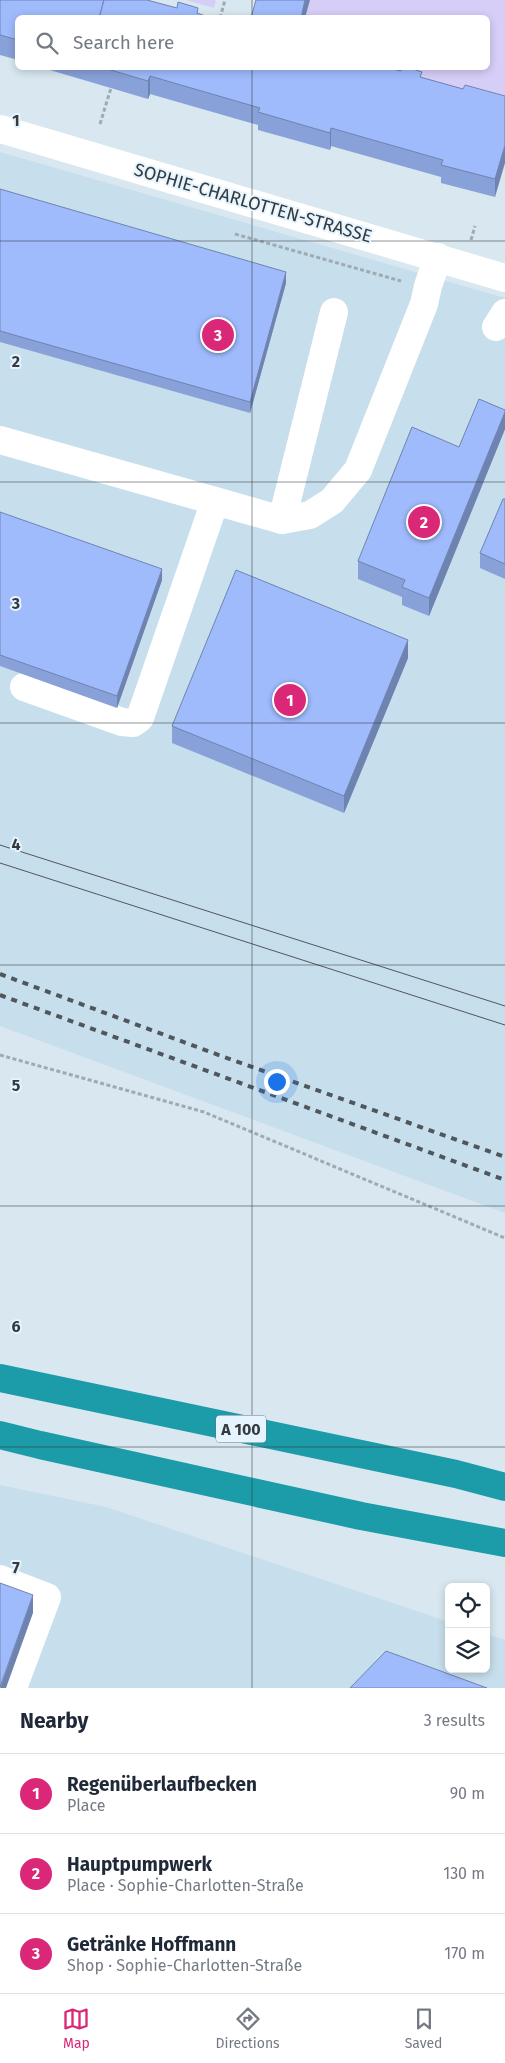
<!DOCTYPE html>
<meta charset="utf-8">
<style>
:root{--surface:#fff;--page:#f2f2f3;--text:#1f2937;--muted:#747a83;--line:#e0e1e3;--accent:#db2777}
body{margin:0;font-family:"Fira Sans",sans-serif;background:var(--page);color:var(--text)}
.controls{position:absolute;right:15px;bottom:15px;display:grid;overflow:hidden;border-radius:8px;box-shadow:0 2px 8px #0003}
.controls button{width:45px;height:45px;display:grid;place-items:center;padding:0;border:0;border-bottom:1px solid var(--line);background:var(--surface);color:var(--text);font:25px sans-serif}
.you{position:absolute;left:276px;top:1081px;width:18px;height:18px;margin:-12px;border:4px solid #fff;border-radius:50%;background:#1a73e8;box-shadow:0 0 0 8px #1a73e833}
.badge{display:grid;place-items:center;width:32px;height:32px;border-radius:50%;background:var(--accent);color:#fff;font-size:16px;font-weight:700}
.pin{position:absolute;translate:-50% -50%;border:2px solid #fff;box-shadow:0 1px 5px #0006}
.list{margin:0;padding:0;list-style:none}
h2{display:flex;justify-content:space-between;align-items:center;height:65px;margin:0;padding:0 20px;font-size:21px}
h2 small{font-size:16px;font-weight:400;color:var(--muted)}
.list li{display:grid;grid-template-columns:32px 1fr auto;gap:15px;align-items:center;box-sizing:border-box;height:80px;padding:0 20px;border-top:1px solid var(--line)}
.list b{display:block;font-size:19px;white-space:nowrap}
.list p{margin:0;font-size:16px;white-space:nowrap;color:var(--muted)}
.list em{font-size:16px;font-style:normal;color:var(--muted)}
.icon{flex:none;width:28px;height:28px;fill:none;stroke:currentColor;stroke-width:2;stroke-linecap:round;stroke-linejoin:round}
.map{position:relative;flex:none;width:505px;height:1688px;overflow:hidden}
.search{position:absolute;background:var(--surface);box-shadow:0 2px 8px #0003;left:15px;right:15px;top:15px;height:55px;display:flex;align-items:center;gap:12px;box-sizing:border-box;padding:0 18px;border-radius:8px;color:var(--muted);font-size:19px}
.sheet{height:305px;background:var(--surface)}
nav{display:flex;justify-content:space-around;align-items:center;box-sizing:border-box;height:70px;border-top:1px solid var(--line);background:var(--surface);font-size:14px;color:var(--muted)}
nav a{display:grid;justify-items:center;gap:2px}
nav .on{color:var(--accent)}
.map>svg:first-child{display:block}
</style>
<div class="map">
<svg width="505" height="1688" viewBox="0 0 505 1688">
<rect width="100%" height="100%" fill="#d8e7f0"/>
<g fill="#c7deec">
<polygon points="0,152 505,298 505,1213 0,1026"/>
<polygon points="0,1485 106,1507 449,1622 449,1669 486,1669 486,1634 505,1640 505,1688 0,1688"/>
</g>
<g fill="#d7cef8">
<polygon points="186,0 216,0 214,8"/>
<polygon points="310,0 505,0 505,113 325,68 488,68 488,18 305,18"/>
</g>
<g fill="none" stroke-linecap="round" stroke-linejoin="round">
<g stroke="#9fabb2" stroke-width="3" stroke-dasharray="4 2.5" stroke-linecap="butt">
<polyline points="220,18 225,0"/>
<polyline points="100,124 111,88"/>
<polyline points="235,234 401,281"/>
<polyline points="471,240 475,226"/>
<polyline points="0,1055 204,1112 505,1238"/>
</g>
<g stroke="#fff" stroke-width="28">
<polyline points="0,129 505,278"/>
<polyline points="496,327 505,313"/>
<polyline points="0,440 282,520 310,515 332,501 358,470 424,304 428,286 438,257"/>
<polyline points="282,520 334,312"/>
<polyline points="24,687 122,722 133,723 140,718 215,501"/>
<polyline points="0,1579 47,1597 13,1688"/>
</g>
<g stroke="#1c9ba8" stroke-width="28">
<polyline points="0,1378 456,1474 505,1487"/>
<polyline points="0,1435 40,1445 361,1516 505,1543"/>
</g>
<g stroke="#50575c" stroke-width="1">
<polyline points="0,845 505,1006"/>
<polyline points="0,863 505,1025"/>
</g>
<g stroke="#50575c" stroke-width="4" stroke-dasharray="6 6" stroke-linecap="butt">
<polyline points="0,974 224,1057 505,1157"/>
<polyline points="0,995 505,1180"/>
</g>
</g>
<g fill="#89a1d9">
<polygon points="0,0 177,8 198,8 18,18 18,60 0,55"/>
<polygon points="43,68 388,68 463,89 505,96 495,197 441,183 441,177 331,146 330,150 258,130 258,125 150,94 148,99"/>
<polygon points="0,189 286,283 250,413 0,342"/>
<polygon points="505,410 505,429 429,616 402,605 402,597 358,579 358,561 459,447"/>
<polygon points="505,499 505,579 480,568 480,553"/>
<polygon points="0,512 162,580 117,708 0,666"/>
<polygon points="408,658 344,813 172,743 172,726"/>
</g>
<g fill="#6f83b0">
<polygon points="305,0 310,0 305,18 300,18"/>
<polygon points="150,76 150,94 148,99 148,81"/>
<polygon points="331,128 331,146 330,150 330,133"/>
<polygon points="505,145 505,163 495,197 495,179"/>
<polygon points="286,272 286,283 250,413 250,402"/>
<polygon points="505,412 505,429 429,616 429,598"/>
<polygon points="162,569 162,580 117,708 117,696"/>
<polygon points="408,640 408,658 344,813 344,796"/>
<polygon points="33,1595 33,1613 6,1688 0,1688"/>
</g>
<g fill="#9fbbfc" stroke="#6f83b0">
<polygon points="0,0 104,0 99,18 18,18 18,40 0,35"/>
<polygon points="104,0 147,0 177,8 178,2 198,8 197,13 211,18 99,18"/>
<polygon points="256,0 305,0 301,18 251,18"/>
<polygon points="104,68 388,68 401,71 402,68 410,68 422,72 420,77 463,89 465,85 505,96 505,145 495,179 441,165 443,160 331,128 330,133 258,112 260,108 150,76 148,81"/>
<polygon points="0,189 286,272 250,402 0,331"/>
<polygon points="479,399 505,410 505,412 429,598 402,587 405,580 358,561 412,427 459,447"/>
<polygon points="503,499 505,499 505,564 480,553"/>
<polygon points="0,512 162,569 117,696 0,655"/>
<polygon points="236,570 408,640 344,796 172,726"/>
<polygon points="0,1583 33,1595 0,1687"/>
<polygon points="386,1651 487,1688 350,1688"/>
</g>
<path fill="none" stroke="#343a3e" stroke-width="1" stroke-opacity="0.55" d="M 252,0 L 252,18M 252,68 L 252,1688M 0,241 L 505,241M 0,482 L 505,482M 0,723 L 505,723M 0,965 L 505,965M 0,1206 L 505,1206M 0,1447 L 505,1447"/>
<g text-anchor="middle" stroke-width="4" stroke-linejoin="round" paint-order="stroke">
<rect fill="#e5f4fe" stroke="#697278" stroke-width="1" x="216" y="1415.5" width="50" height="27" rx="4"/>
<g font-size="16" font-weight="bold" fill="#343a3e">
<text x="241" y="1435">A 100</text>
</g>
<g font-size="18" fill="#343a3e" stroke="#e5f4fe">
<text transform="translate(253 203) rotate(16)" y="6">SOPHIE-CHARLOTTEN-STRASSE</text>
</g>
</g>
<g font-size="16" text-anchor="middle" font-weight="bold" fill="#343a3e" stroke="#e5f4fe" stroke-width="4" stroke-linejoin="round" paint-order="stroke">
<text x="16" y="126">1</text>
<text x="16" y="367">2</text>
<text x="16" y="609">3</text>
<text x="16" y="850">4</text>
<text x="16" y="1091">5</text>
<text x="16" y="1332">6</text>
<text x="16" y="1573">7</text>
</g>
</svg>
<div class="controls">
<button><svg class="icon" aria-label="locate" viewBox="0 0 24 24"><circle cx="12" cy="12" r="6"/><path d="M12 2v4M12 18v4M2 12h4M18 12h4"/></svg></button>
<button><svg class="icon" aria-label="layers" viewBox="0 0 24 24"><path d="M12 4l9 5-9 5-9-5zM3 14l9 5 9-5"/></svg></button>
</div>
<div class="you"></div>
<div class="pin badge" style="left:290px;top:700px">1</div>
<div class="pin badge" style="left:424px;top:522px">2</div>
<div class="pin badge" style="left:218px;top:335px">3</div>
<div class="search"><svg class="icon" aria-label="search" viewBox="0 0 24 24"><circle cx="10" cy="10" r="6"/><path d="M15 15l6 6"/></svg>Search here</div>
</div>
<section class="sheet">
<h2>Nearby<small>3 results</small></h2>
<ul class="list">
<li><span class="badge">1</span><div><b>Regenüberlaufbecken</b><p>Place</p></div><em>90 m</em></li>
<li><span class="badge">2</span><div><b>Hauptpumpwerk</b><p>Place · Sophie-Charlotten-Straße</p></div><em>130 m</em></li>
<li><span class="badge">3</span><div><b>Getränke Hoffmann</b><p>Shop · Sophie-Charlotten-Straße</p></div><em>170 m</em></li>
</ul>
</section>
<nav>
<a class="on"><svg class="icon" aria-label="map" viewBox="0 0 24 24"><path d="M3 6l6-2 6 2 6-2v14l-6 2-6-2-6 2zM9 4v14M15 6v14"/></svg>Map</a>
<a><svg class="icon" aria-label="directions" viewBox="0 0 24 24"><path d="M12 3l9 9-9 9-9-9zM9 14v-3h6M13 9l2 2-2 2"/></svg>Directions</a>
<a><svg class="icon" aria-label="saved" viewBox="0 0 24 24"><path d="M7 4h10v16l-5-4-5 4z"/></svg>Saved</a>
</nav>
